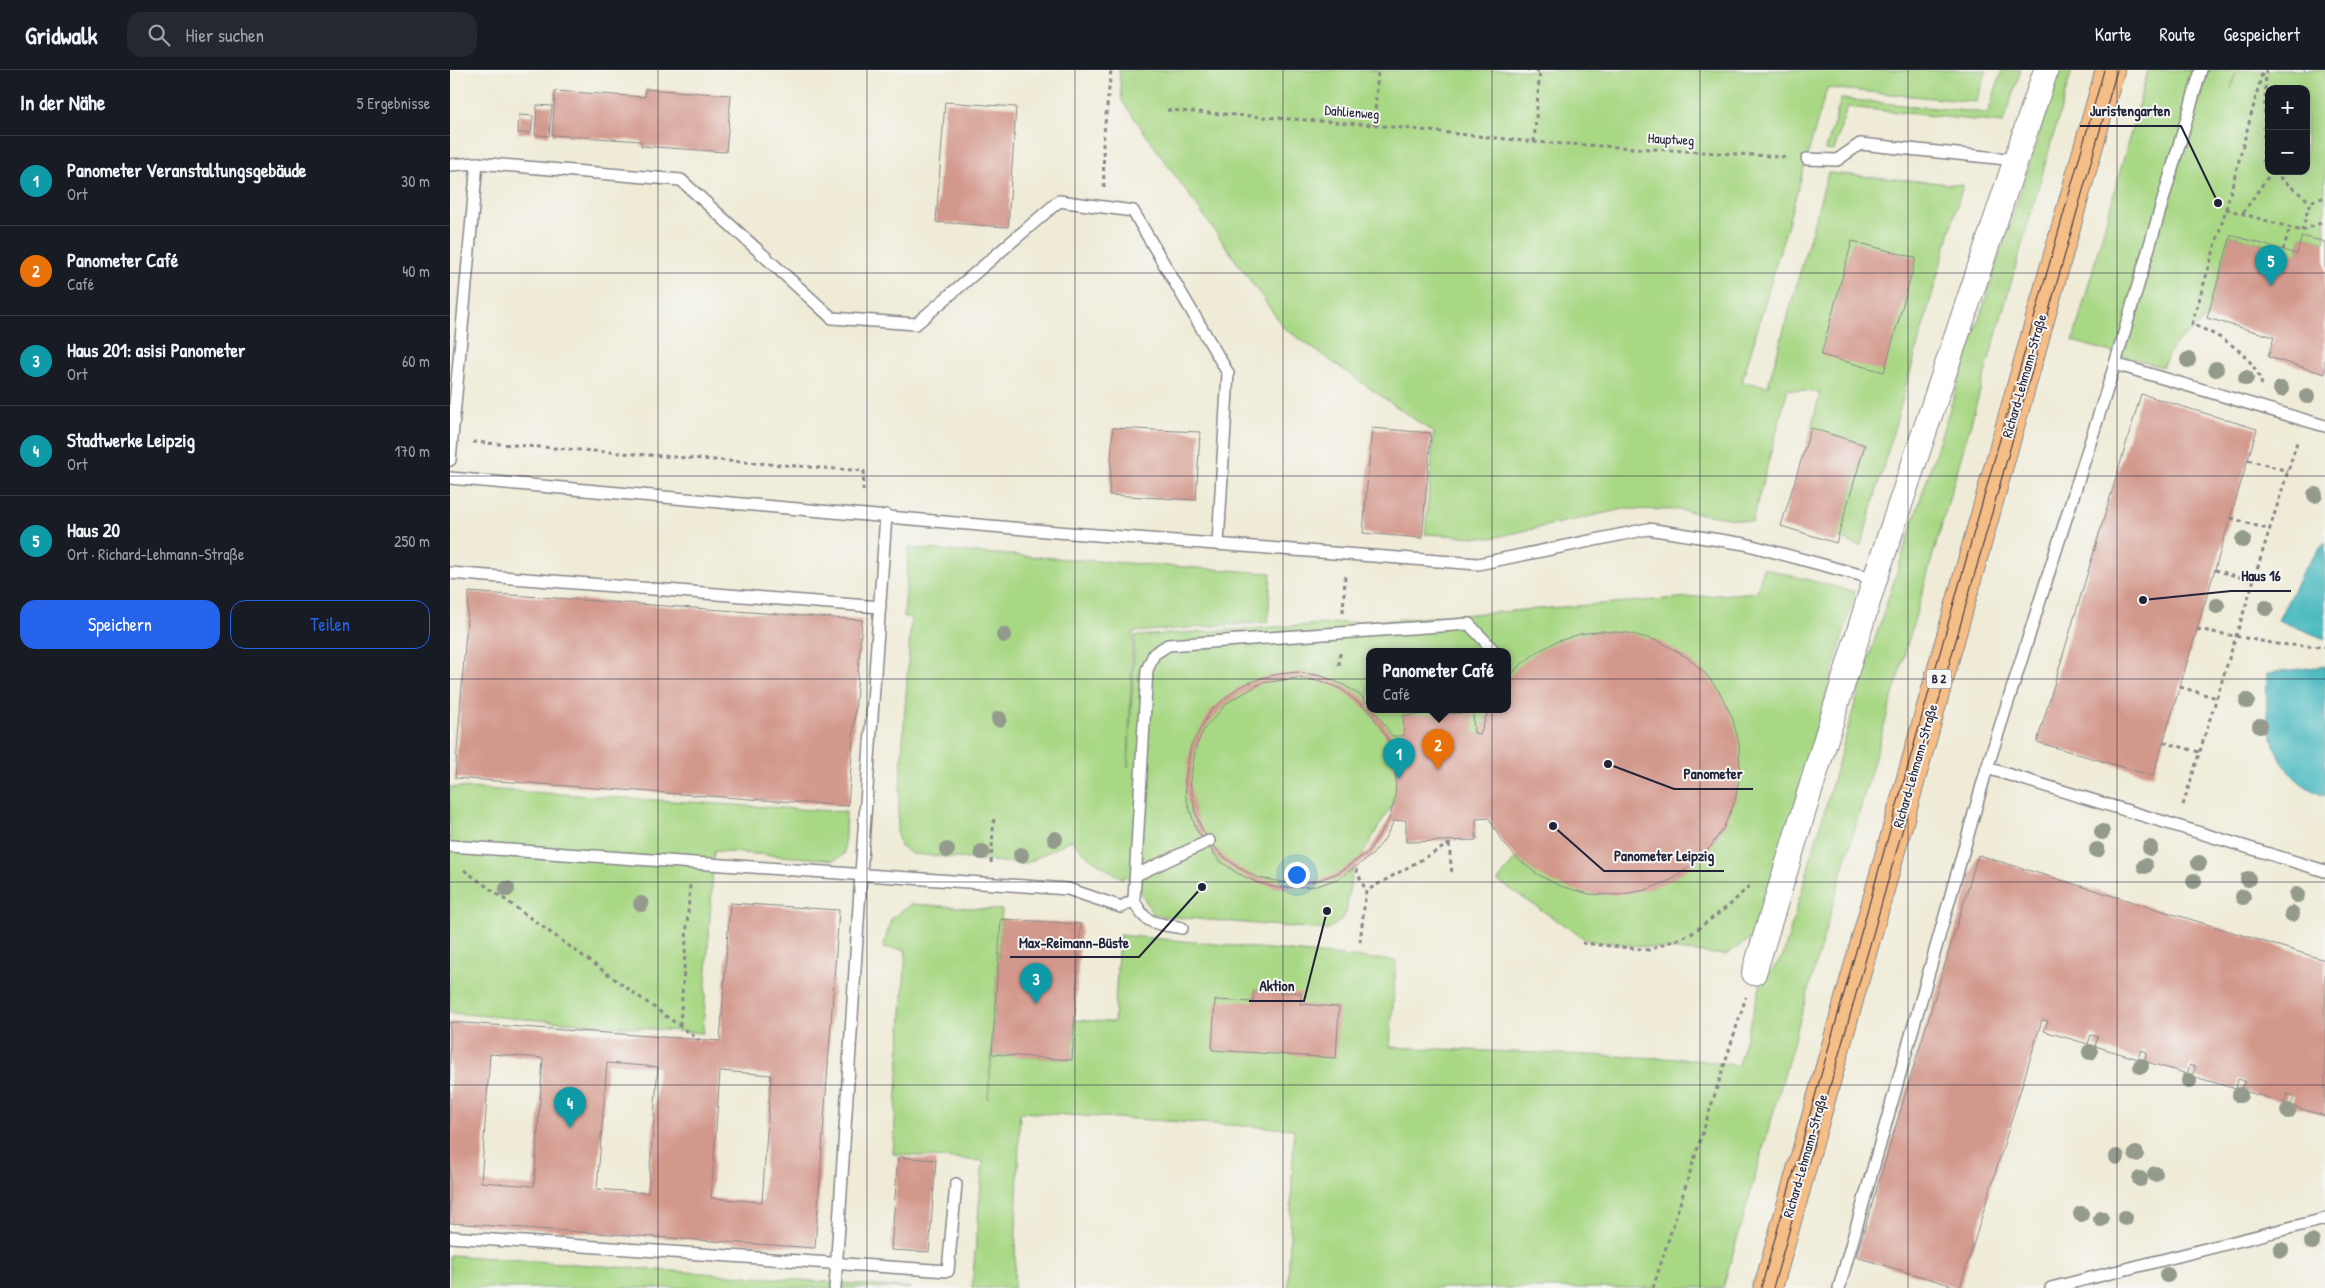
<!DOCTYPE html>
<html lang="de">
<meta charset="utf-8">
<style>
:root{--surface:#171b24;--page:#242831;--text:#f1f3f6;--muted:#9ea1a6;--line:#363941;--accent:#2563eb}
body{margin:0;font-family:"Patrick Hand",sans-serif;background:var(--page);color:var(--text)}
.controls{position:absolute;right:15px;top:15px;display:grid;overflow:hidden;border-radius:10px;box-shadow:0 5px 20px #0002}
.controls button{width:45px;height:45px;display:grid;place-items:center;padding:0;border:0;border-bottom:1px solid var(--line);background:var(--surface);color:var(--text);font:25px sans-serif}
.you{position:absolute;left:846px;top:804px;width:18px;height:18px;margin:-12px;border:4px solid #fff;border-radius:50%;background:#1a73e8;box-shadow:0 0 0 8px #1a73e833}
.badge{display:grid;place-items:center;width:32px;height:32px;border-radius:50%;background:var(--accent);color:#fff;font-size:16px;font-weight:700}
.pin{position:absolute;translate:-50% -41px;filter:drop-shadow(0 1px 2px #0008)}
.pin::after{content:'';position:absolute;top:26px;width:18px;height:15px;background:inherit;clip-path:polygon(0 0,100% 0,50% 100%)}
.popup{position:absolute;left:916px;top:578px;width:145px;height:65px;box-sizing:border-box;display:grid;place-content:center;border-radius:10px;background:var(--surface);filter:drop-shadow(0 1px 4px #0005);font-size:16px;white-space:nowrap;color:var(--muted)}
.popup b{font-size:19px;color:var(--text)}
.popup::after{content:'';position:absolute;left:50%;top:100%;margin-left:-10px;border:10px solid transparent;border-top-color:var(--surface)}
.list{margin:0;padding:0;list-style:none}
h2{display:flex;justify-content:space-between;align-items:center;height:65px;margin:0;padding:0 20px;font-size:21px}
h2 small{font-size:16px;font-weight:400;color:var(--muted)}
.list li{display:grid;grid-template-columns:32px 1fr auto;gap:15px;align-items:center;box-sizing:border-box;height:90px;padding:0 20px;border-top:1px solid var(--line)}
.list b{display:block;font-size:19px;white-space:nowrap}
.list p{margin:0;font-size:16px;white-space:nowrap;color:var(--muted)}
.list em{font-size:16px;font-style:normal;color:var(--muted)}
.actions{display:flex;gap:10px;padding:15px 20px}
.actions a{flex:1;padding:11px 0;border:1px solid var(--accent);border-radius:15px;text-align:center;font-size:18px;color:var(--accent)}
.actions .main{background:var(--accent);color:#fff}
.icon{flex:none;width:28px;height:28px;fill:none;stroke:currentColor;stroke-width:2;stroke-linecap:round;stroke-linejoin:round}
.map{position:relative;flex:none;width:1875px;height:1218px;overflow:hidden}
header{display:flex;align-items:center;gap:30px;box-sizing:border-box;height:70px;padding:0 25px;background:var(--surface);border-bottom:1px solid var(--line)}
header strong{font-size:24px}
nav{display:flex;gap:28px;margin-inline-start:auto;font-size:18px}
.search{width:350px;height:45px;background:var(--page);display:flex;align-items:center;gap:12px;box-sizing:border-box;padding:0 18px;border-radius:15px;color:var(--muted);font-size:19px}
main{display:flex}
aside{flex:1;background:var(--surface)}
.map>svg:first-child{display:block}
</style>
<header>
<strong>Gridwalk</strong>
<div class="search"><svg class="icon" aria-label="search" viewBox="0 0 24 24"><circle cx="10" cy="10" r="6"/><path d="M15 15l6 6"/></svg>Hier suchen</div>
<nav><a>Karte</a><a>Route</a><a>Gespeichert</a></nav>
</header>
<main>
<aside>
<h2>In der Nähe<small>5 Ergebnisse</small></h2>
<ul class="list">
<li><span class="badge" style="background:#0f9aa8">1</span><div><b>Panometer Veranstaltungsgebäude</b><p>Ort</p></div><em>30 m</em></li>
<li><span class="badge" style="background:#e8710a">2</span><div><b>Panometer Café</b><p>Café</p></div><em>40 m</em></li>
<li><span class="badge" style="background:#0f9aa8">3</span><div><b>Haus 201: asisi Panometer</b><p>Ort</p></div><em>60 m</em></li>
<li><span class="badge" style="background:#0f9aa8">4</span><div><b>Stadtwerke Leipzig</b><p>Ort</p></div><em>170 m</em></li>
<li><span class="badge" style="background:#0f9aa8">5</span><div><b>Haus 20</b><p>Ort · Richard-Lehmann-Straße</p></div><em>250 m</em></li>
</ul>
<div class="actions"><a class="main">Speichern</a><a>Teilen</a></div>
</aside>
<div class="map">
<svg width="1875" height="1218" viewBox="0 0 1875 1218">
<rect width="100%" height="100%" fill="#f6f6f2"/>
<filter id="ink" filterUnits="userSpaceOnUse"><feTurbulence type="fractalNoise" baseFrequency=".02" numOctaves="2"/><feDisplacementMap in="SourceGraphic" scale="10" xChannelSelector="R" yChannelSelector="G"/><feConvolveMatrix kernelMatrix="1 2 1 2 8 2 1 2 1" color-interpolation-filters="sRGB"/></filter>
<filter id="wash" filterUnits="userSpaceOnUse"><feTurbulence type="fractalNoise" baseFrequency=".0096" numOctaves="4" result="noise"/><feDisplacementMap in="SourceGraphic" scale="20" xChannelSelector="R" yChannelSelector="G"/><feGaussianBlur stdDeviation="1.12" result="paint"/><feColorMatrix in="noise" values="0 0 0 0 0 0 0 0 0 0 0 0 0 0 0 0 0 1.4 0 .05"/><feComposite in="paint" operator="in"/></filter>
<g filter="url(#wash)">
<rect width="100%" height="100%" fill="#efebd7"/>
<g fill="#a9d885" stroke="#667d60" fill-rule="evenodd">
<polygon points="669,0 1537,0 1526,32 1377,18 1292,312 1318,316 1378,103 1513,115 1411,476 1387,468 1415,375 1361,359 1370,323 1338,319 1302,452 1229,440 1173,439 1042,468 975,464 984,363 834,258 672,31"/>
<polygon points="1552,0 1571,0 1553,53 1397,37 1384,81 1376,80 1391,29 1538,43"/>
<polygon points="1610,0 1622,0 1273,1218 838,1218 844,1059 570,1042 564,1218 522,1218 533,1091 443,1084 456,880 433,878 441,849 461,834 552,840 538,1029 542,984 621,990 625,950 664,952 669,865 946,891 940,977 1237,989 1288,995 1311,914 1333,886 1413,606"/>
<path d="M 1698,0 L 1786,0 L 1781,19 L 1787,0 L 1875,0 L 1875,172 L 1852,166 L 1847,184 L 1781,165 L 1757,248 L 1723,276 L 1712,297 L 1623,271 ZM 1819,19 L 1856,19 L 1856,101 L 1819,101 Z"/>
<path d="M 459,478 L 821,503 L 818,552 L 683,562 L 678,697 L 685,566 L 983,547 L 1307,522 L 1313,498 L 1405,522 L 1309,863 L 1276,885 L 1138,871 L 1048,811 L 1071,781 L 991,652 L 902,802 L 896,843 L 891,851 L 876,860 L 703,845 L 686,813 L 673,805 L 673,809 L 640,788 L 621,770 L 575,794 L 462,784 L 450,776 L 447,763 L 461,547 L 454,547 ZM 919,581 L 1057,581 L 1057,639 L 919,639 Z"/>
<polygon points="0,717 396,742 394,784 385,790 264,781 253,963 0,943"/>
<polygon points="0,1185 461,1218 0,1218"/>
</g>
<g fill="#4ab9c0" stroke="#366e7e">
<polygon points="1875,472 1875,569 1828,550 1854,499"/>
<path d="M 1875,596 L 1875,726 C 1821,706 1814,655 1817,603 Z"/>
</g>
<g id="blocks">
<g fill="#d3988c" fill-rule="evenodd">
<polygon points="195,19 281,25 276,82 191,76 191,71 102,65 105,21 195,27"/>
<polygon points="495,32 566,37 558,157 486,152"/>
<polygon points="87,35 102,36 99,66 85,65"/>
<polygon points="69,45 83,46 81,63 68,63"/>
<polygon points="1781,165 1847,184 1852,166 1875,172 1875,304 1818,287 1824,267 1757,248"/>
<polygon points="1402,171 1466,188 1434,302 1371,285"/>
<polygon points="1691,324 1807,359 1703,706 1587,672"/>
<polygon points="663,358 750,362 746,430 659,425"/>
<polygon points="922,358 981,363 972,468 913,463"/>
<polygon points="1361,358 1415,375 1386,473 1331,456"/>
<polygon points="19,522 412,550 398,736 5,708"/>
<path d="M 1152,561 L 1178,563 L 1209,571 L 1238,588 L 1256,604 L 1270,623 L 1282,647 L 1289,673 L 1290,704 L 1285,731 L 1274,757 L 1261,776 L 1245,793 L 1223,809 L 1196,820 L 1168,825 L 1139,824 L 1110,816 L 1087,804 L 1067,788 L 1051,770 L 1039,748 L 1026,749 L 1026,770 L 956,772 L 956,750 L 944,751 L 934,770 L 922,785 L 890,808 L 867,816 L 828,818 L 808,813 L 787,803 L 769,790 L 746,759 L 736,727 L 735,711 L 741,675 L 761,640 L 789,617 L 811,608 L 829,604 L 847,602 L 872,606 L 894,615 L 911,626 L 919,634 L 919,639 L 924,639 L 942,666 L 954,666 L 953,645 L 1023,643 L 1024,663 L 1030,664 L 1039,639 L 1057,639 L 1057,610 L 1068,597 L 1087,582 L 1106,572 L 1130,564 ZM 847,608 L 871,611 L 891,619 L 920,642 L 937,668 L 944,689 L 946,708 L 945,729 L 939,749 L 918,782 L 888,803 L 866,811 L 845,814 L 809,808 L 789,798 L 773,786 L 759,771 L 751,757 L 745,742 L 740,711 L 746,677 L 754,659 L 778,632 L 812,613 Z"/>
<polygon points="1528,785 1875,890 1875,1046 1841,1036 1844,1026 1837,1024 1835,1033 1791,1020 1795,1011 1788,1009 1786,1019 1742,1006 1746,997 1740,995 1737,1004 1694,991 1697,982 1691,980 1688,989 1645,976 1648,967 1641,965 1638,974 1594,961 1598,951 1592,950 1510,1218 1406,1187"/>
<path d="M 280,833 L 389,840 L 365,1178 L 0,1153 L 0,952 L 270,971 ZM 40,984 L 93,988 L 84,1116 L 31,1112 ZM 157,993 L 208,997 L 198,1123 L 147,1119 ZM 270,1001 L 321,1005 L 312,1132 L 261,1128 Z"/>
<polygon points="551,849 631,854 622,990 542,984"/>
<polygon points="804,920 851,923 850,934 889,937 886,988 762,980 765,930 803,932"/>
<polygon points="448,1087 486,1090 479,1182 441,1180"/>
</g>
</g>
</g>
<g filter="url(#ink)">
<use href="#blocks" fill-opacity="0" stroke="#888689" stroke-width="1"/>
<g fill="none" stroke-linecap="round" stroke-linejoin="round">
<g stroke="#888689" stroke-width="14">
<g id="lane">
<polyline points="1357,89 1387,90 1410,74 1566,90"/>
<polyline points="0,95 27,93 231,110 382,248 466,254 609,131 683,141 778,303 768,474"/>
<polyline points="1665,294 1751,0"/>
<polyline points="1875,356 1665,294 1537,698 1875,801"/>
<polyline points="0,390 27,93"/>
<polyline points="0,408 607,462 1028,494 1198,459 1295,474 1425,509"/>
<polyline points="0,503 430,537"/>
<path d="M 0,776 L 618,819 L 671,837 L 684,830 C 695,856 707,853 732,858"/>
<polyline points="686,805 759,771"/>
<polyline points="684,830 697,600 704,584 718,575 1019,554 1044,581"/>
<polyline points="0,1167 498,1201 506,1114"/>
<polyline points="385,1218 411,804 436,445"/>
<polyline points="1389,1218 1537,698"/>
<polyline points="1601,1218 1875,1149"/>
</g>
</g>
<g stroke="#888689" stroke-width="26">
<polyline id="street" points="1304,903 1425,509 1596,0"/>
</g>
<g stroke="#888689" stroke-width="30">
<polyline id="primary" points="1318,1218 1660,0"/>
</g>
<g stroke="#888689" stroke-width="3" stroke-dasharray="4 4" stroke-linecap="butt">
<polyline points="1077,0 1090,1"/>
<polyline points="1816,0 1813,91 1819,97"/>
<polyline points="1854,0 1855,0"/>
<polyline points="717,40 924,55 1084,72 1336,87"/>
<polyline points="924,55 928,0"/>
<polyline points="1084,72 1090,0"/>
<polyline points="1823,102 1860,132"/>
<polyline points="654,117 653,72 661,0"/>
<polyline points="1776,139 1813,0"/>
<polyline points="1793,143 1822,101"/>
<polyline points="1852,161 1860,132 1875,127"/>
<polyline points="1833,180 1840,157"/>
<path d="M 1812,315 C 1802,282 1772,267 1742,254 L 1776,139 L 1852,161 L 1875,151"/>
<polyline points="23,372 414,401 413,423"/>
<polyline points="1798,390 1838,401"/>
<polyline points="1781,448 1820,460"/>
<polyline points="1765,500 1803,511"/>
<polyline points="893,542 895,506"/>
<polyline points="1747,559 1827,574 1875,577"/>
<polyline points="889,595 890,583"/>
<polyline points="1730,617 1767,628"/>
<polyline points="1714,672 1749,682"/>
<polyline points="1733,735 1848,369"/>
<polyline points="999,774 1002,804"/>
<polyline points="541,793 544,746"/>
<polyline points="906,799 916,821"/>
<polyline points="14,800 249,970"/>
<polyline points="910,872 916,821 999,774 999,771"/>
<polyline points="1132,873 1199,880 1241,864 1281,834 1301,814"/>
<polyline points="230,955 240,814"/>
<polyline points="1203,1218 1296,927"/>
</g>
<use href="#lane" stroke="#fff" stroke-width="11"/>
<use href="#street" stroke="#fff" stroke-width="24"/>
<use href="#primary" stroke="#f6be87" stroke-width="28"/>
<g stroke="#22223b" stroke-width="1">
<polyline points="1311,1218 1654,0"/>
<polyline points="1323,1218 1667,0"/>
</g>
</g>
<g fill="#949b8d">
<circle cx="1738" cy="290" r="8"/>
<circle cx="1766" cy="299" r="8"/>
<circle cx="1796" cy="308" r="8"/>
<circle cx="1831" cy="319" r="8"/>
<circle cx="1857" cy="326" r="8"/>
<circle cx="1865" cy="425" r="8"/>
<circle cx="1793" cy="470" r="8"/>
<circle cx="1767" cy="536" r="8"/>
<circle cx="1816" cy="538" r="8"/>
<circle cx="554" cy="565" r="8"/>
<circle cx="1797" cy="631" r="8"/>
<circle cx="549" cy="649" r="8"/>
<circle cx="1810" cy="656" r="8"/>
<circle cx="1652" cy="762" r="8"/>
<circle cx="605" cy="769" r="8"/>
<circle cx="1700" cy="778" r="8"/>
<circle cx="497" cy="780" r="8"/>
<circle cx="1647" cy="780" r="8"/>
<circle cx="532" cy="782" r="8"/>
<circle cx="571" cy="785" r="8"/>
<circle cx="1749" cy="793" r="8"/>
<circle cx="1695" cy="796" r="8"/>
<circle cx="1798" cy="809" r="8"/>
<circle cx="1744" cy="811" r="8"/>
<circle cx="57" cy="819" r="8"/>
<circle cx="1847" cy="825" r="8"/>
<circle cx="1793" cy="827" r="8"/>
<circle cx="191" cy="834" r="8"/>
<circle cx="1842" cy="844" r="8"/>
<circle cx="1640" cy="982" r="8"/>
<circle cx="1691" cy="996" r="8"/>
<circle cx="1739" cy="1011" r="8"/>
<circle cx="1790" cy="1025" r="8"/>
<circle cx="1838" cy="1041" r="8"/>
<circle cx="1686" cy="1084" r="8"/>
<circle cx="1667" cy="1087" r="8"/>
<circle cx="1705" cy="1104" r="8"/>
<circle cx="1690" cy="1109" r="8"/>
<circle cx="1631" cy="1144" r="8"/>
<circle cx="1675" cy="1148" r="8"/>
<circle cx="1651" cy="1149" r="8"/>
<circle cx="1862" cy="1172" r="8"/>
<circle cx="1831" cy="1180" r="8"/>
<circle cx="1717" cy="1205" r="8"/>
</g>
</g>
<path fill="none" stroke="#22223b" stroke-width="1" stroke-opacity="0.55" d="M 208,0 L 208,1218M 417,0 L 417,1218M 625,0 L 625,1218M 833,0 L 833,1218M 1042,0 L 1042,1218M 1250,0 L 1250,1218M 1458,0 L 1458,1218M 1667,0 L 1667,1218M 0,203 L 1875,203M 0,406 L 1875,406M 0,609 L 1875,609M 0,812 L 1875,812M 0,1015 L 1875,1015"/>
<g text-anchor="middle" stroke-width="4" stroke-linejoin="round" paint-order="stroke">
<rect fill="#f6f6f2" stroke="#626272" stroke-width="1" x="1476.5" y="599.5" width="25" height="19" rx="4"/>
<g font-size="12" font-weight="bold" fill="#22223b">
<text x="1489" y="613">B 2</text>
</g>
<g font-size="14" fill="#22223b" stroke="#f6f6f2">
<text transform="translate(902 42) rotate(5)" y="5">Dahlienweg</text>
<text transform="translate(1221 69) rotate(3)" y="5">Hauptweg</text>
<text transform="translate(1574 306) rotate(-74)" y="5">Richard-Lehmann-Straße</text>
<text transform="translate(1465 696) rotate(-74)" y="5">Richard-Lehmann-Straße</text>
<text transform="translate(1355 1086) rotate(-74)" y="5">Richard-Lehmann-Straße</text>
</g>
</g>
<path fill="none" stroke="#22223b" stroke-width="2" d="M1768 133L1731 56H1630M1693 530L1781 521H1841M1158 694L1224 719H1303M1103 756L1154 801H1274M752 817L689 887H560M877 841L854 931H799"/>
<g fill="#22223b" stroke="#f6f6f2" stroke-width="2">
<circle cx="1768" cy="133" r="5"/>
<circle cx="1693" cy="530" r="5"/>
<circle cx="1158" cy="694" r="5"/>
<circle cx="1103" cy="756" r="5"/>
<circle cx="752" cy="817" r="5"/>
<circle cx="877" cy="841" r="5"/>
</g>
<g font-size="15" text-anchor="middle" font-weight="bold" fill="#22223b" stroke="#f6f6f2" stroke-width="4" stroke-linejoin="round" paint-order="stroke">
<text x="1680" y="46">Juristengarten</text>
<text x="1811" y="511">Haus 16</text>
<text x="1263" y="709">Panometer</text>
<text x="1214" y="791">Panometer Leipzig</text>
<text x="624" y="878">Max-Reimann-Büste</text>
<text x="827" y="921">Aktion</text>
</g>
</svg>
<div class="controls">
<button>+</button>
<button>−</button>
</div>
<div class="you"></div>
<div class="pin badge" style="left:949px;top:709px;background:#0f9aa8">1</div>
<div class="pin badge" style="left:988px;top:700px;background:#e8710a">2</div>
<div class="popup"><b>Panometer Café</b>Café</div>
<div class="pin badge" style="left:586px;top:934px;background:#0f9aa8">3</div>
<div class="pin badge" style="left:120px;top:1058px;background:#0f9aa8">4</div>
<div class="pin badge" style="left:1821px;top:216px;background:#0f9aa8">5</div>
</div>
</main>
